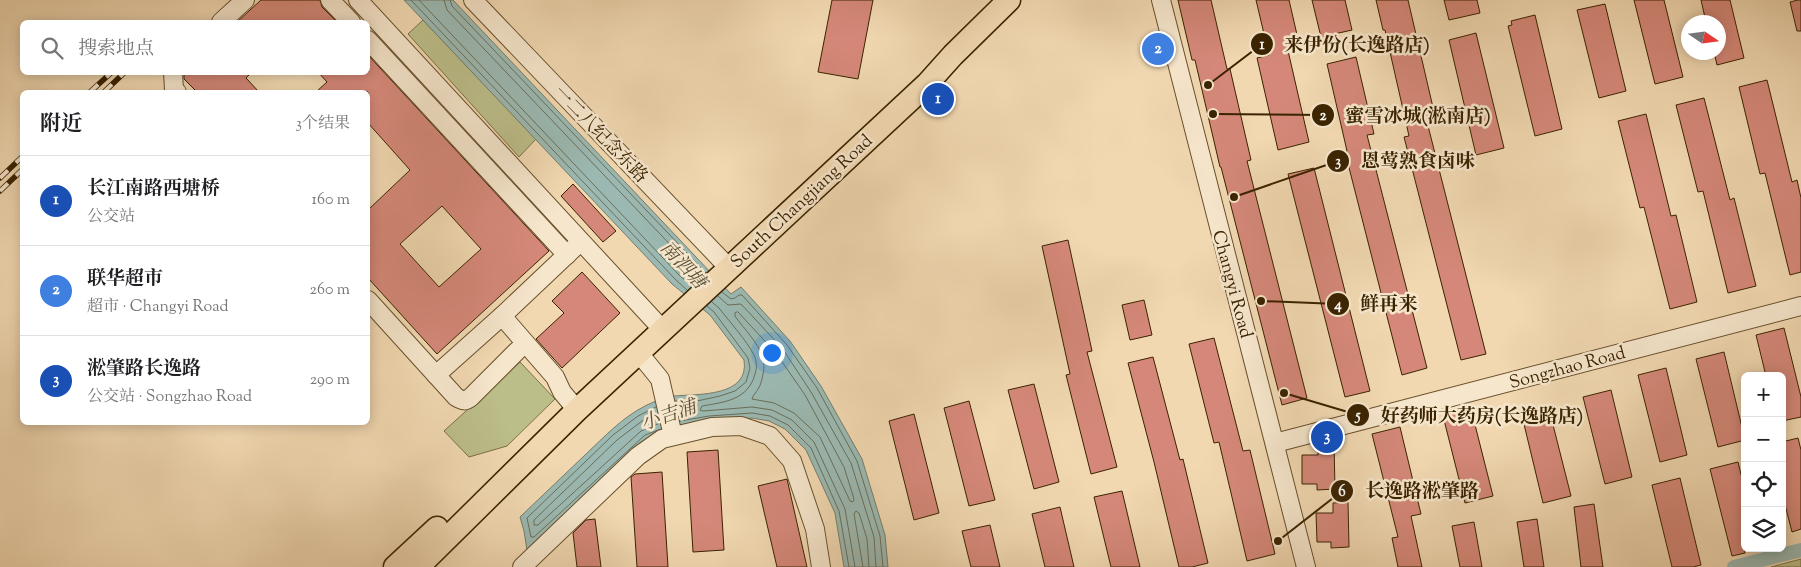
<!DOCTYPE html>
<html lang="zh">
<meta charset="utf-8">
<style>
:root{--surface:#fff;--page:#f6f6f6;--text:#202124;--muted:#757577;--line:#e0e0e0;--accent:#b45309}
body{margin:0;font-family:"Sorts Mill Goudy","Noto Serif SC",serif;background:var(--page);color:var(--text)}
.controls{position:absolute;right:15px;bottom:15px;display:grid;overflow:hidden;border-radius:8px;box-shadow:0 2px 12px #0003}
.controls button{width:45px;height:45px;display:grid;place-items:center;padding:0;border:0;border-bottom:1px solid var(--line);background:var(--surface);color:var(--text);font:25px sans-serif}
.compass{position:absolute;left:1681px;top:15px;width:45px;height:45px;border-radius:50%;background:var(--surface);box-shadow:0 2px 12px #0003;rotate:103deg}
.you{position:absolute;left:771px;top:352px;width:18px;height:18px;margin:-12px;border:4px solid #fff;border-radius:50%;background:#1a73e8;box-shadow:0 0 0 8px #1a73e833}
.badge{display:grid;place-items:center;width:32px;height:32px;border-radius:50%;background:var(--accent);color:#fff;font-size:16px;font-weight:700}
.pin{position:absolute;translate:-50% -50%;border:2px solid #fff;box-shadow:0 1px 5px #0006}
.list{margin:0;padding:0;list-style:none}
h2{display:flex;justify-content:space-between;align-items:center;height:65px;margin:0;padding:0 20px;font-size:21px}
h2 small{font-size:16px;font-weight:400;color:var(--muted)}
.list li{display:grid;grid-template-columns:32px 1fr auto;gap:15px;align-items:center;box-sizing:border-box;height:90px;padding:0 20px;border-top:1px solid var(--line)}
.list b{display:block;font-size:19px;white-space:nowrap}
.list p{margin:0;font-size:16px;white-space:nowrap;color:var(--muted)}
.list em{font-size:16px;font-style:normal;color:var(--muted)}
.icon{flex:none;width:28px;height:28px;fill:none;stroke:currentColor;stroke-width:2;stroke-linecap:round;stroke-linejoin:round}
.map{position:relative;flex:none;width:1801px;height:567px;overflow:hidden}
.search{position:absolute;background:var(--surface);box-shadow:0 2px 12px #0003;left:20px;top:20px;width:350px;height:55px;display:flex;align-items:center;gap:12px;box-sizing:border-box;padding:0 18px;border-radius:8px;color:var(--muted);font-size:19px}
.panel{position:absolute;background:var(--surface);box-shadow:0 2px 12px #0003;left:20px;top:90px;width:350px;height:335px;border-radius:8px}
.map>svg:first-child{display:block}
</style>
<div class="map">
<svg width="1801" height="567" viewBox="0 0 1801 567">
<rect width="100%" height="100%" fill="#f1d8b1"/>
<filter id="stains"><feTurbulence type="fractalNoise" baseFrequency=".004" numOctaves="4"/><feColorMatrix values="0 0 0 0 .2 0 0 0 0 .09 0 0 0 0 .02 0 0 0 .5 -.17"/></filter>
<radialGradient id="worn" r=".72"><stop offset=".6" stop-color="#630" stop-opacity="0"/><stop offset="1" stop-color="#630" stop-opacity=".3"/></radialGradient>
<g fill="#bcbe8a" stroke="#7b7045">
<polygon points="423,20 536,139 519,157 408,34"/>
<polygon points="520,362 555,399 507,446 469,457 444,431"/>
<polygon points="1801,559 1801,567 1771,567"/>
</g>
<path fill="#9bb9b2" stroke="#747d6b" d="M 404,0 L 453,0 L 731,294 L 741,287 L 790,341 L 821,386 L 862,459 L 885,535 L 888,567 L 844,567 L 835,513 L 806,450 L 785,429 L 769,421 L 752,418 L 684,425 L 566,515 L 527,550 L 524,531 L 520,517 C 542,496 564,475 586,454 C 604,437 623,417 645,406 C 653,402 665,397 674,396 C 698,394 750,397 744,360 L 710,315 L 672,284 Z"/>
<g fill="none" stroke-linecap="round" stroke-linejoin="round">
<g stroke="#6a6e59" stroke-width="1">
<polyline points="411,0 676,280 687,290"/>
<polyline points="419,0 680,276 692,286"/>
<polyline points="444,0 447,10 701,277"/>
<polyline points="450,0 452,6 706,273"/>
<polyline points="722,292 731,299 735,298 739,295 742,295 787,345 817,388 857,461 880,536 883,567"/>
<polyline points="718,296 728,305 741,304 782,348 811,392 851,463 874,537 876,567"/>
<path d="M 712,302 L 719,308 C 729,321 747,341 754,355 C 757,361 757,368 755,374 C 748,400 725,402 702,406 L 700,410 L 703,411 L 752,407 L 772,410 L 792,420 L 814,442 L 845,509 L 855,567"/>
<path d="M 738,312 L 776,353 L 805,395 L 844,467 L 854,499 L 853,502 L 850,501 L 820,437 L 794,413 L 774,403 L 752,399 C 753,395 756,393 758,389 C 761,385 762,379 763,374 C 769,352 746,332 735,316 L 735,313 Z"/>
<polyline points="675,401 697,401 720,396 735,391 746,382 750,368 748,358 714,312 707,306"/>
<polyline points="656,407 638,416 613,435 527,518 531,537 534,537 645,435 661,429"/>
<polyline points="658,413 642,421 617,440 534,520 534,525 538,525 641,431 660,423"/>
<polyline points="680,421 709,416 752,413 770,416 788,425 811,448 839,511 849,567"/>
<polyline points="863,567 854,514 856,511 859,513 867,539 869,567"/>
</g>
<polyline stroke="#9bb9b2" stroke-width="14" points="1734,567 1801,550"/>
</g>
<g fill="#d58879" stroke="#3a2300" fill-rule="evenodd">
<polygon points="261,0 320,0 322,7 337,22 237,22"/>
<polygon points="832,0 873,0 858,79 818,72"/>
<polygon points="1178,0 1211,0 1227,69 1230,69 1251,160 1247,161 1307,398 1282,405 1221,167 1220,167 1195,60 1192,60"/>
<polygon points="1256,0 1289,0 1298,39 1286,42 1309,142 1278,150 1257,58 1269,55"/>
<polygon points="1312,0 1345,0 1352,30 1321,37"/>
<polygon points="1376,0 1408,0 1435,116 1426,118 1486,354 1461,360 1404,137 1409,136 1385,30 1383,30"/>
<polygon points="1444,0 1477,0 1480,13 1449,20"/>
<polygon points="1634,0 1664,0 1683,77 1655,84"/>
<polygon points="1701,0 1730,0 1744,58 1717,65 1714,52 1718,52 1718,22 1706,22"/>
<polygon points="1798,0 1801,0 1801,31 1797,31 1790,2"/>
<polygon points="1605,4 1626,91 1599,98 1577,10"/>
<polygon points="1535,15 1562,129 1535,136 1508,26 1512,25 1511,21"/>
<polygon points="1476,33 1504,148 1476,155 1449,40"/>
<path d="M 368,55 L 549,251 L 437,354 L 368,278 L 368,210 L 410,170 L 368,123 L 368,92 L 316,92 L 327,82 L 318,72 L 368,72 ZM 442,206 L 481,249 L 439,287 L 400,244 Z"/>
<polygon points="1356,57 1374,134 1367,135 1427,368 1402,375 1345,152 1347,151 1327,64"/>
<polygon points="184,72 252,72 246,78 259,92 197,92 184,79"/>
<polygon points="1767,80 1792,182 1797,180 1801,198 1801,272 1790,275 1765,173 1760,174 1739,87"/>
<polygon points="1704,98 1730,200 1734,198 1756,286 1728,293 1703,191 1698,192 1676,105"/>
<polygon points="1646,114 1671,216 1676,215 1697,302 1670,309 1644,207 1640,208 1618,121"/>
<polygon points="1314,168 1370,391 1345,397 1288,174"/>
<polygon points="573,184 616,231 603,242 561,196"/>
<polygon points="1068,240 1092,351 1087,352 1117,467 1091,474 1066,375 1070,374 1042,246"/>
<polygon points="582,272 620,313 562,368 536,339 564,313 552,301"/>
<polygon points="1144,300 1152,335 1130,340 1122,305"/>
<polygon points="1784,328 1801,397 1801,417 1782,421 1782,376 1766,376 1756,335"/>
<polygon points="1214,338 1243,451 1250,450 1275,554 1247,561 1219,442 1214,443 1189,344"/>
<polygon points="1724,352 1745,440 1718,447 1696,359"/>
<polygon points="1153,357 1180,460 1183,459 1208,563 1192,567 1179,567 1154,462 1128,363"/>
<polygon points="1666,368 1687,455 1660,462 1638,375"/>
<polygon points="1034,384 1059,482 1034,489 1008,390"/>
<polygon points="1611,390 1632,477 1605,484 1583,397"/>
<polygon points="969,401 995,500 969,506 944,408"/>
<polygon points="1471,409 1493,496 1465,503 1443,416"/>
<polygon points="1549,409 1571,496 1543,503 1522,416"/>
<polygon points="914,414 939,513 914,520 889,421"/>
<polygon points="1400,427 1421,514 1411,516 1422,567 1398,567 1392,538 1398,537 1372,434"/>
<polygon points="1798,438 1801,450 1801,529 1792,532 1782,493 1782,442"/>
<polygon points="1318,444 1334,444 1335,489 1317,490 1317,484 1302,484 1302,455 1318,455"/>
<polygon points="718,450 724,550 693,552 687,452"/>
<polygon points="1738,462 1745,491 1745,553 1732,556 1710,469"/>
<polygon points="662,472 668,567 637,567 631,477 635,474"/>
<polygon points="1680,478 1701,565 1693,567 1672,567 1652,485"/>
<polygon points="787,479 807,567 777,567 758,486"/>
<polygon points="1122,491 1140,567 1111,567 1094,497"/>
<polygon points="1348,502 1349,547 1331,548 1331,542 1317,542 1316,513 1333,513 1333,503"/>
<polygon points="1594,504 1603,567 1581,567 1574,507"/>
<polygon points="1060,507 1074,567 1045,567 1032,514"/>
<polygon points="595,519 601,567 577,567 573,533 586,520"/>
<polygon points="1537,519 1544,567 1524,567 1517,522"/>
<polygon points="1474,522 1482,567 1460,567 1452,526"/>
<polygon points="990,525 1000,567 971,567 962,531"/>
</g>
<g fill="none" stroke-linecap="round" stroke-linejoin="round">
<g stroke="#68502c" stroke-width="20">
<g id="minor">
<polyline points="330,0 351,22"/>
<polyline points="358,0 662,329"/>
<polyline points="473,0 729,268"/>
<polyline points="1161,0 1306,567"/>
<polyline points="221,22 245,0"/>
<polyline points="368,40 567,255"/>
<polyline points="173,72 174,90 177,92"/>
<path d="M 368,300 L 456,397 C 463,401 465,402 471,397 L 518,350"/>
<polyline points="502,316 555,377 562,392 577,410"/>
<polyline points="638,352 660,379 673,436"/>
<polyline points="436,375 502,316 575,247"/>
<polyline points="1275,443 1801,306"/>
<polyline points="522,567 638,456 662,439 712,427 741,426 770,436 792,461 815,529 821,567"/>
</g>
</g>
<g stroke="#3a2300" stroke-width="25">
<g id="major">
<polyline points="395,567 437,528"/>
<polyline points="418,567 577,410 927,84 953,55 1009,0"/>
</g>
</g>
<use href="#minor" stroke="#f6e6cc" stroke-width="18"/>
<use href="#major" stroke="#f1d8b1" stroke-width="22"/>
<g stroke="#3a2300" stroke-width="5.5">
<g id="rail">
<polyline points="90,92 112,72"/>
<polyline points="104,92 125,72"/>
<polyline points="0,178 22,157"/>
<polyline points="0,191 22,170"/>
</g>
</g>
<use href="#rail" stroke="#f6e6cc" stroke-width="4" stroke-dasharray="11" stroke-linecap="butt"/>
</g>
<g text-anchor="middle" stroke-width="5" stroke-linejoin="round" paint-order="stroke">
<g font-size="18" fill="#3a2300" stroke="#f6e6cc">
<text transform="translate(601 134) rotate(46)" y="6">一二八纪念东路</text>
<text transform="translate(801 201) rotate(-43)" y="6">South Changjiang Road</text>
<text transform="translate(1233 284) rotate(75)" y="6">Changyi Road</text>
<text transform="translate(1567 367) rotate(-15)" y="6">Songzhao Road</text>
</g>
<g font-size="19" font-style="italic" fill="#575035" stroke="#f6e6cc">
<text transform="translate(684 264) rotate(47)" y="7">南泗塘</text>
<text transform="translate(668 414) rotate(-19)" y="7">小吉浦</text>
</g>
</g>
<path fill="none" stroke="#3a2300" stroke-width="2" d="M1208 85L1262 44M1213 114L1323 115M1234 197L1338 161M1261 301L1338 304M1284 393L1358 415M1278 541L1342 491"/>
<g fill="#3a2300" stroke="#f6e6cc" stroke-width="2">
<circle cx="1208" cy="85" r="5"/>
<circle cx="1213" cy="114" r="5"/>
<circle cx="1234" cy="197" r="5"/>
<circle cx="1261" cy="301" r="5"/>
<circle cx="1284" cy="393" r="5"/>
<circle cx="1278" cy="541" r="5"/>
<circle cx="1262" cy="44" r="12"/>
<circle cx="1323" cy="115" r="12"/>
<circle cx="1338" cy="161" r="12"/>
<circle cx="1338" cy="304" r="12"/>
<circle cx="1358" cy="415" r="12"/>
<circle cx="1342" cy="491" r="12"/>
</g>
<g font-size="15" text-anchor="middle" font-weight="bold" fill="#fff">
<text x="1262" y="49">1</text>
<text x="1323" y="120">2</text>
<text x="1338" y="166">3</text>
<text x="1338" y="309">4</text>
<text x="1358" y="420">5</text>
<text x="1342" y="496">6</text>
</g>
<g font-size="19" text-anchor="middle" font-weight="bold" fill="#3a2300" stroke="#f6e6cc" stroke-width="5" stroke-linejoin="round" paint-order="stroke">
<text x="1357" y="51">来伊份(长逸路店)</text>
<text x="1418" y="122">蜜雪冰城(淞南店)</text>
<text x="1418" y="167">恩莺熟食卤味</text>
<text x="1389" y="310">鲜再来</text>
<text x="1482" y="422">好药师大药房(长逸路店)</text>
<text x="1422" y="497">长逸路淞肇路</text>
</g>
<rect width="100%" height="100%" filter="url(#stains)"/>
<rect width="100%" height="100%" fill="url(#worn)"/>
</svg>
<div class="controls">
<button>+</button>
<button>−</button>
<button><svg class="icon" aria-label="locate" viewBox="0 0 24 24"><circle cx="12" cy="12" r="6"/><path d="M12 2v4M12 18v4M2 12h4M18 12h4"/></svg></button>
<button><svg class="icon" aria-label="layers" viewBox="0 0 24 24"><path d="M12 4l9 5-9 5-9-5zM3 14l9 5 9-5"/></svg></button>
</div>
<svg class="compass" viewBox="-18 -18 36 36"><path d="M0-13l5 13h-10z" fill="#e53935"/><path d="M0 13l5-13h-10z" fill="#757577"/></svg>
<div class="you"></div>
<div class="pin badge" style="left:938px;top:99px;background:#1a4fb4">1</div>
<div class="pin badge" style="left:1158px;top:49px;background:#3f7fe0">2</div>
<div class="pin badge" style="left:1327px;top:437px;background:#1a4fb4">3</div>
<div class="search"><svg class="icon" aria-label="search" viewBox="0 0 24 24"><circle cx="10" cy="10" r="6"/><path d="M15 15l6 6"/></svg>搜索地点</div>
<section class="panel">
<h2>附近<small>3个结果</small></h2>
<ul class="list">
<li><span class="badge" style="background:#1a4fb4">1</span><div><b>长江南路西塘桥</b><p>公交站</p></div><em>160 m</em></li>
<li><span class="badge" style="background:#3f7fe0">2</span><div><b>联华超市</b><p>超市 · Changyi Road</p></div><em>260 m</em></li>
<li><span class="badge" style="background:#1a4fb4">3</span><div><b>淞肇路长逸路</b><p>公交站 · Songzhao Road</p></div><em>290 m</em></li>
</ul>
</section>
</div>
